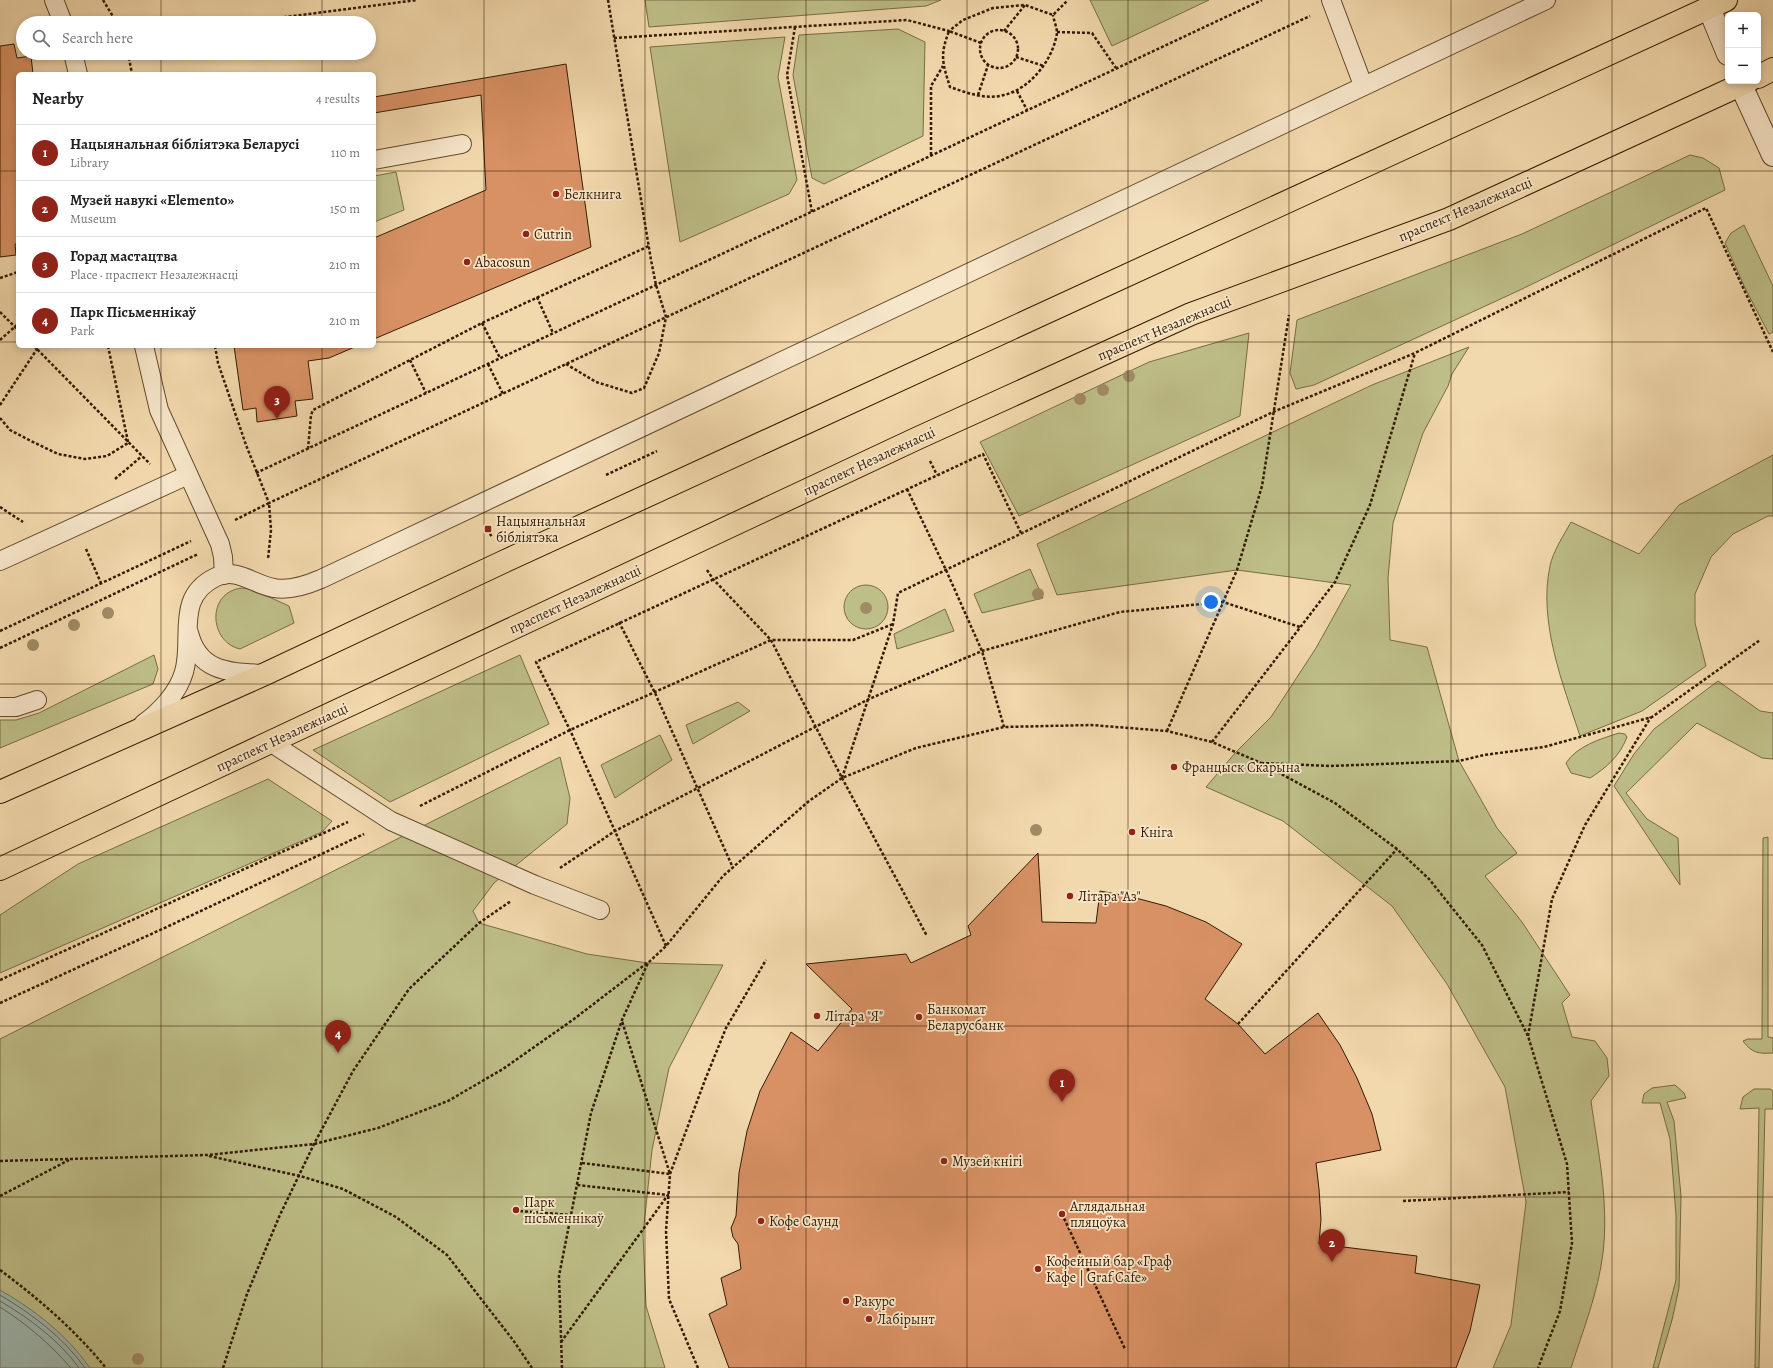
<!DOCTYPE html>
<meta charset="utf-8">
<style>
:root{--surface:#fff;--page:#f2f2f2;--text:#222;--muted:#767676;--line:#e0e0e0;--accent:#8f2418}
body{margin:0;font-family:Alegreya,serif;background:var(--page);color:var(--text)}
.controls{position:absolute;right:12px;top:12px;display:grid;overflow:hidden;border-radius:6px;box-shadow:0 2px 6px #0003}
.controls button{width:36px;height:36px;display:grid;place-items:center;padding:0;border:0;border-bottom:1px solid var(--line);background:var(--surface);color:var(--text);font:20px sans-serif}
.you{position:absolute;left:1211px;top:602px;width:14px;height:14px;margin:-10px;border:3px solid #fff;border-radius:50%;background:#1a73e8;box-shadow:0 0 0 6px #1a73e833}
.badge{display:grid;place-items:center;width:26px;height:26px;border-radius:50%;background:var(--accent);color:#fff;font-size:13px;font-weight:700}
.pin{position:absolute;translate:-50% -33px;filter:drop-shadow(0 1px 2px #0008)}
.pin::after{content:'';position:absolute;top:21px;width:14px;height:12px;background:inherit;clip-path:polygon(0 0,100% 0,50% 100%)}
.list{margin:0;padding:0;list-style:none}
h2{display:flex;justify-content:space-between;align-items:center;height:52px;margin:0;padding:0 16px;font-size:17px}
h2 small{font-size:13px;font-weight:400;color:var(--muted)}
.list li{display:grid;grid-template-columns:26px 1fr auto;gap:12px;align-items:center;box-sizing:border-box;height:56px;padding:0 16px;border-top:1px solid var(--line)}
.list b{display:block;font-size:15px;white-space:nowrap}
.list p{margin:0;font-size:13px;white-space:nowrap;color:var(--muted)}
.list em{font-size:13px;font-style:normal;color:var(--muted)}
.icon{flex:none;width:22px;height:22px;fill:none;stroke:currentColor;stroke-width:2;stroke-linecap:round;stroke-linejoin:round}
.map{position:relative;flex:none;width:1773px;height:1368px;overflow:hidden}
.search{position:absolute;background:var(--surface);box-shadow:0 2px 6px #0003;left:16px;top:16px;width:360px;height:44px;display:flex;align-items:center;gap:10px;box-sizing:border-box;padding:0 14px;border-radius:22px;color:var(--muted);font-size:15px}
.panel{position:absolute;background:var(--surface);box-shadow:0 2px 6px #0003;left:16px;top:72px;width:360px;height:276px;border-radius:6px}
.map>svg:first-child{display:block}
</style>
<div class="map">
<svg width="1773" height="1368" viewBox="0 0 1773 1368">
<rect width="100%" height="100%" fill="#f2d9ad"/>
<filter id="stains"><feTurbulence type="fractalNoise" baseFrequency=".005" numOctaves="4"/><feColorMatrix values="0 0 0 0 .2 0 0 0 0 .09 0 0 0 0 .02 0 0 0 .5 -.17"/></filter>
<radialGradient id="worn" r=".72"><stop offset=".6" stop-color="#630" stop-opacity="0"/><stop offset="1" stop-color="#630" stop-opacity=".3"/></radialGradient>
<g fill="#bebe88" stroke="#786c44">
<polygon points="645,0 941,0 926,6 649,27"/>
<polygon points="1090,0 1209,0 1112,46"/>
<polygon points="898,29 925,42 923,136 824,184 812,178 793,75 799,35"/>
<polygon points="785,37 778,77 797,180 789,194 680,242 650,47"/>
<polygon points="1690,155 1703,158 1719,168 1725,190 1520,290 1314,385 1296,389 1290,373 1297,320 1522,234"/>
<polygon points="396,172 404,210 374,222 374,176"/>
<polygon points="1744,225 1773,286 1773,332 1769,334 1745,288 1725,243 1731,233"/>
<polygon points="1249,333 1240,416 1019,516 980,442 1149,362"/>
<path d="M 1469,347 L 1452,374 L 1448,386 L 1423,433 L 1393,523 L 1388,578 L 1390,640 L 1427,647 L 1459,761 L 1497,828 L 1517,853 L 1485,876 L 1522,922 L 1570,995 L 1562,1003 L 1572,1037 L 1595,1041 L 1607,1058 L 1609,1076 L 1591,1101 C 1598,1151 1609,1202 1603,1253 C 1598,1293 1583,1330 1571,1368 L 1493,1368 L 1511,1325 L 1526,1202 L 1505,1087 L 1447,984 L 1392,906 L 1283,821 L 1206,787 L 1236,752 L 1271,717 L 1316,648 L 1351,585 L 1237,570 L 1057,595 L 1037,544 L 1372,385 Z"/>
<path d="M 1773,455 L 1773,516 L 1768,516 L 1733,534 L 1711,557 L 1695,594 L 1695,623 L 1706,666 L 1642,711 L 1580,736 C 1563,684 1538,622 1550,566 C 1553,551 1564,535 1571,522 L 1639,554 L 1679,505 Z"/>
<polygon points="1030,569 1043,598 982,613 974,594"/>
<circle cx="866" cy="607" r="22"/>
<path d="M 242,588 L 254,590 L 289,606 L 294,623 L 240,649 C 209,642 206,592 242,588 Z"/>
<polygon points="945,609 954,631 897,649 894,634"/>
<polygon points="154,655 158,669 153,684 0,748 0,720 16,720 39,713"/>
<polygon points="520,655 549,724 390,802 313,750"/>
<polygon points="1718,681 1760,711 1773,713 1773,759 1762,758 1697,723 1626,793 1647,819 1678,838 1680,885 1614,786 1634,754 1654,729"/>
<polygon points="738,702 750,711 693,744 686,725"/>
<path d="M 1619,733 L 1625,734 L 1627,737 C 1620,756 1606,768 1590,778 L 1571,773 L 1566,763 C 1577,746 1600,739 1619,733 Z"/>
<polygon points="660,735 672,760 615,798 601,765"/>
<polygon points="560,757 570,798 567,824 494,883 473,911 479,923 587,954 648,963 723,965 669,1068 652,1150 643,1234 646,1306 665,1368 0,1368 0,1039"/>
<polygon points="268,779 332,821 322,832 0,973 0,915 78,864"/>
<path d="M 1768,837 L 1768,1037 L 1773,1038 L 1773,1053 C 1758,1054 1752,1053 1743,1041 L 1748,1039 L 1762,1039 L 1763,838 Z"/>
<polygon points="1675,1085 1684,1093 1686,1098 1667,1102 1674,1121 1681,1196 1679,1288 1672,1320 1658,1368 1653,1368 1676,1280 1676,1215 1670,1139 1660,1103 1642,1103 1644,1094 1652,1088"/>
<polygon points="1754,1089 1770,1089 1773,1091 1773,1109 1765,1109 1759,1368 1755,1368 1759,1108 1740,1109 1743,1097"/>
</g>
<path fill="#9db9b2" stroke="#737a6b" d="M 0,1290 C 35,1310 67,1335 90,1368 L 0,1368 Z"/>
<g fill="none" stroke-linecap="round" stroke-linejoin="round">
<g stroke="#686a5a" stroke-width="1">
<path d="M 0,1295 C 32,1314 63,1337 85,1368"/>
<path d="M 0,1301 C 29,1318 59,1340 79,1368"/>
<path d="M 0,1307 C 28,1325 50,1344 71,1368"/>
</g>
</g>
<g fill="#d89164" stroke="#331b01">
<polygon points="14,44 17,58 31,56 33,74 18,74 18,244 15,244 16,255 0,257 0,46"/>
<polygon points="566,64 591,247 374,339 374,238 486,190 481,95 374,113 374,97"/>
<polygon points="234,346 357,346 329,358 308,361 313,399 295,401 297,416 257,422 256,408 243,410"/>
<polygon points="1038,853 1042,922 1096,923 1100,891 1132,897 1166,906 1206,922 1242,944 1205,999 1238,1024 1265,1054 1318,1013 1340,1045 1357,1078 1372,1114 1381,1150 1316,1163 1319,1189 1321,1219 1319,1244 1417,1256 1415,1273 1480,1285 1470,1331 1456,1368 729,1368 709,1314 727,1305 721,1278 741,1269 738,1244 733,1237 731,1228 736,1216 739,1173 747,1131 760,1091 791,1032 818,1051 852,1009 806,964 906,954 911,963 971,935 968,926"/>
</g>
<g fill="none" stroke-linecap="round" stroke-linejoin="round">
<g stroke="#634a2c" stroke-width="20">
<g id="service">
<polyline points="54,0 63,23"/>
<polyline points="1331,0 1363,85"/>
<polyline points="73,53 78,74"/>
<polyline points="374,160 462,144"/>
<polyline points="144,346 159,410 220,544 223,557 224,575"/>
<polyline points="0,561 188,475"/>
<path d="M 189,633 C 199,673 230,672 264,674"/>
<polyline points="0,707 16,707 37,700"/>
<path d="M 143,724 C 160,712 178,693 184,672 C 194,638 174,597 216,577 C 237,567 254,585 274,588 C 290,591 307,585 321,579 L 1546,0"/>
<polyline points="270,742 391,821 535,885 600,910"/>
</g>
</g>
<g stroke="#634a2c" stroke-width="24">
<g id="minor">
<polyline points="1709,8 1728,54"/>
<polyline points="1739,81 1773,155"/>
</g>
</g>
<g stroke="#331b01" stroke-width="24">
<g id="primary">
<polyline points="1758,77 1773,69"/>
<polyline points="0,792 265,674 503,562 1726,0"/>
<polyline points="0,869 918,438 1191,314 1449,219 1749,81"/>
</g>
</g>
<g stroke="#331b01" stroke-width="2.5" stroke-dasharray="3 2" stroke-linecap="butt">
<polyline points="103,0 117,23"/>
<polyline points="239,23 417,0"/>
<polyline points="795,27 787,75 812,212"/>
<circle cx="999" cy="49" r="19"/>
<polyline points="1004,31 1025,5"/>
<polyline points="1057,32 1092,33 1116,68"/>
<polyline points="614,38 907,20 949,31 963,20 993,8 1025,5 1053,15 1068,0"/>
<path d="M 981,43 L 949,31 C 940,55 942,62 950,87 C 967,93 986,100 1004,95 C 1030,89 1053,60 1057,33 C 1057,28 1054,21 1053,15"/>
<polyline points="128,53 132,74"/>
<polyline points="1016,57 1044,66"/>
<polyline points="1017,91 1027,110"/>
<polyline points="978,95 988,65"/>
<polyline points="931,155 931,86 943,66"/>
<polyline points="0,278 18,272"/>
<polyline points="537,297 553,333"/>
<polyline points="0,312 18,330"/>
<polyline points="482,323 500,358"/>
<polyline points="0,340 18,324"/>
<polyline points="34,346 150,464"/>
<polyline points="108,346 128,442"/>
<polyline points="215,346 218,363 246,445 269,503 1310,16"/>
<polyline points="410,360 426,393"/>
<polyline points="488,364 503,394"/>
<polyline points="566,364 596,382 632,393 644,388 659,353 666,317 656,285 651,260 608,0"/>
<polyline points="0,405 39,346"/>
<polyline points="0,418 10,430 31,441 58,454 85,459 107,456 128,443"/>
<polyline points="308,449 311,415 313,410 482,323 649,246"/>
<polyline points="930,461 937,475"/>
<polyline points="256,473 1262,0"/>
<polyline points="606,475 657,451"/>
<polyline points="115,479 142,456"/>
<polyline points="907,489 946,570 982,651 1004,727"/>
<polyline points="0,507 23,522"/>
<polyline points="235,520 269,503 271,530 268,559"/>
<polyline points="488,529 492,538"/>
<polyline points="86,549 101,583"/>
<polyline points="707,570 713,579 771,640 842,778 927,936"/>
<polyline points="619,622 655,693 733,868"/>
<polyline points="0,631 191,541"/>
<polyline points="0,648 198,554"/>
<polyline points="1167,731 1237,570 1262,486 1289,315"/>
<polyline points="1212,742 1335,582 1370,505 1415,353"/>
<polyline points="1261,763 1330,766 1459,761 1484,755 1544,747 1652,717 1760,640"/>
<polyline points="842,778 893,624 898,593 1273,412 1415,353 1706,208 1773,352"/>
<polyline points="420,806 570,730 771,640 853,640 893,624"/>
<polyline points="560,868 615,831 869,699 982,651 1120,612 1223,602 1300,627"/>
<polyline points="666,946 570,730 536,662 983,454 1021,533"/>
<polyline points="0,980 348,822"/>
<polyline points="0,1003 171,925 364,834"/>
<polyline points="1238,1024 1397,849"/>
<polyline points="1528,1036 1552,899 1585,825 1651,717"/>
<polyline points="209,1156 300,1176 343,1189 396,1217 447,1255 513,1340 532,1368"/>
<polyline points="0,1161 207,1155 314,1144 378,1128 448,1101 503,1069 574,1019 647,963"/>
<polyline points="582,1163 670,1174 622,1021"/>
<polyline points="0,1196 69,1160"/>
<polyline points="1403,1201 1569,1192"/>
<polyline points="520,1211 571,1215"/>
<polyline points="1062,1214 1125,1349"/>
<path d="M 0,1270 C 39,1299 75,1330 106,1368"/>
<polyline points="561,1342 668,1195 577,1185"/>
<polyline points="223,1368 247,1294 279,1217 314,1144 353,1071 409,989 479,923 511,901"/>
<polyline points="562,1368 559,1276 591,1113 622,1020 648,963 666,946 723,876 809,801 842,778 916,748 1004,727 1091,725 1167,731 1212,742 1259,762 1335,803 1397,849 1429,879 1482,945 1528,1036 1567,1164 1572,1243 1560,1311 1538,1368"/>
<polyline points="698,1368 669,1299 666,1231 670,1174 705,1080 726,1028 766,960"/>
</g>
<use href="#service" stroke="#f7e6ca" stroke-width="18"/>
<use href="#minor" stroke="#f7e6ca" stroke-width="22"/>
<use href="#primary" stroke="#f2d9ad" stroke-width="22"/>
</g>
<g fill="#a08b65">
<circle cx="1129" cy="376" r="6"/>
<circle cx="1103" cy="390" r="6"/>
<circle cx="1080" cy="399" r="6"/>
<circle cx="1038" cy="594" r="6"/>
<circle cx="866" cy="608" r="6"/>
<circle cx="108" cy="613" r="6"/>
<circle cx="74" cy="625" r="6"/>
<circle cx="33" cy="645" r="6"/>
<circle cx="1036" cy="830" r="6"/>
<circle cx="138" cy="1359" r="6"/>
</g>
<path fill="none" stroke="#331b01" stroke-width="1" stroke-opacity="0.55" d="M 161,0 L 161,23M 322,0 L 322,23M 484,0 L 484,1368M 645,0 L 645,1368M 806,0 L 806,1368M 967,0 L 967,1368M 1128,0 L 1128,1368M 1289,0 L 1289,1368M 1451,0 L 1451,1368M 1612,0 L 1612,1368M 161,53 L 161,74M 322,53 L 322,74M 0,171 L 18,171M 374,171 L 1773,171M 0,342 L 18,342M 374,342 L 1773,342M 161,346 L 161,1368M 322,346 L 322,1368M 0,513 L 1773,513M 0,684 L 1773,684M 0,855 L 1773,855M 0,1026 L 1773,1026M 0,1197 L 1773,1197"/>
<g fill="#8f2418" stroke="#f7e6ca" stroke-width="1.5">
<circle cx="556" cy="194" r="4"/>
<circle cx="526" cy="234" r="4"/>
<circle cx="467" cy="262" r="4"/>
<rect x="484" y="525" width="8" height="8" rx="2"/>
<circle cx="1174" cy="767" r="4"/>
<circle cx="1132" cy="832" r="4"/>
<circle cx="1070" cy="896" r="4"/>
<circle cx="817" cy="1016" r="4"/>
<circle cx="919" cy="1017" r="4"/>
<circle cx="944" cy="1161" r="4"/>
<circle cx="516" cy="1210" r="4"/>
<circle cx="1062" cy="1214" r="4"/>
<circle cx="761" cy="1221" r="4"/>
<circle cx="1038" cy="1269" r="4"/>
<circle cx="846" cy="1301" r="4"/>
<circle cx="869" cy="1319" r="4"/>
</g>
<g text-anchor="middle" stroke-width="3.5" stroke-linejoin="round" paint-order="stroke">
<g font-size="14" fill="#331b01" stroke="#f7e6ca" text-anchor="start">
<text x="564" y="199">Белкнига</text>
<text x="534" y="239">Cutrin</text>
<text x="475" y="267">Abacosun</text>
<text x="496" y="526">Нацыянальная<tspan x="496" dy="16">бібліятэка</tspan></text>
<text x="1182" y="772">Францыск Скарына</text>
<text x="1140" y="837">Кніга</text>
<text x="1078" y="901">Літара "Аз"</text>
<text x="927" y="1014">Банкомат<tspan x="927" dy="16">Беларусбанк</tspan></text>
<text x="825" y="1021">Літара "Я"</text>
<text x="952" y="1166">Музей кнігі</text>
<text x="524" y="1207">Парк<tspan x="524" dy="16">пісьменнікаў</tspan></text>
<text x="1070" y="1211">Аглядальная<tspan x="1070" dy="16">пляцоўка</tspan></text>
<text x="769" y="1226">Кофе Саунд</text>
<text x="1046" y="1266">Кофейный бар «Граф<tspan x="1046" dy="16">Кафе | Graf Cafe»</tspan></text>
<text x="854" y="1306">Ракурс</text>
<text x="877" y="1324">Лабірынт</text>
</g>
<g font-size="14" fill="#331b01" stroke="#f7e6ca">
<text transform="translate(1465 209) rotate(-23)" y="5">праспект Незалежнасці</text>
<text transform="translate(1164 328) rotate(-23)" y="5">праспект Незалежнасці</text>
<text transform="translate(869 461) rotate(-25)" y="5">праспект Незалежнасці</text>
<text transform="translate(575 599) rotate(-25)" y="5">праспект Незалежнасці</text>
<text transform="translate(282 737) rotate(-25)" y="5">праспект Незалежнасці</text>
</g>
</g>
<rect width="100%" height="100%" filter="url(#stains)"/>
<rect width="100%" height="100%" fill="url(#worn)"/>
</svg>
<div class="controls">
<button>+</button>
<button>−</button>
</div>
<div class="you"></div>
<div class="pin badge" style="left:1062px;top:1102px">1</div>
<div class="pin badge" style="left:1332px;top:1262px">2</div>
<div class="pin badge" style="left:277px;top:419px">3</div>
<div class="pin badge" style="left:338px;top:1053px">4</div>
<div class="search"><svg class="icon" aria-label="search" viewBox="0 0 24 24"><circle cx="10" cy="10" r="6"/><path d="M15 15l6 6"/></svg>Search here</div>
<section class="panel">
<h2>Nearby<small>4 results</small></h2>
<ul class="list">
<li><span class="badge">1</span><div><b>Нацыянальная бібліятэка Беларусі</b><p>Library</p></div><em>110 m</em></li>
<li><span class="badge">2</span><div><b>Музей навукі «Elemento»</b><p>Museum</p></div><em>150 m</em></li>
<li><span class="badge">3</span><div><b>Горад мастацтва</b><p>Place · праспект Незалежнасці</p></div><em>210 m</em></li>
<li><span class="badge">4</span><div><b>Парк Пісьменнікаў</b><p>Park</p></div><em>210 m</em></li>
</ul>
</section>
</div>
